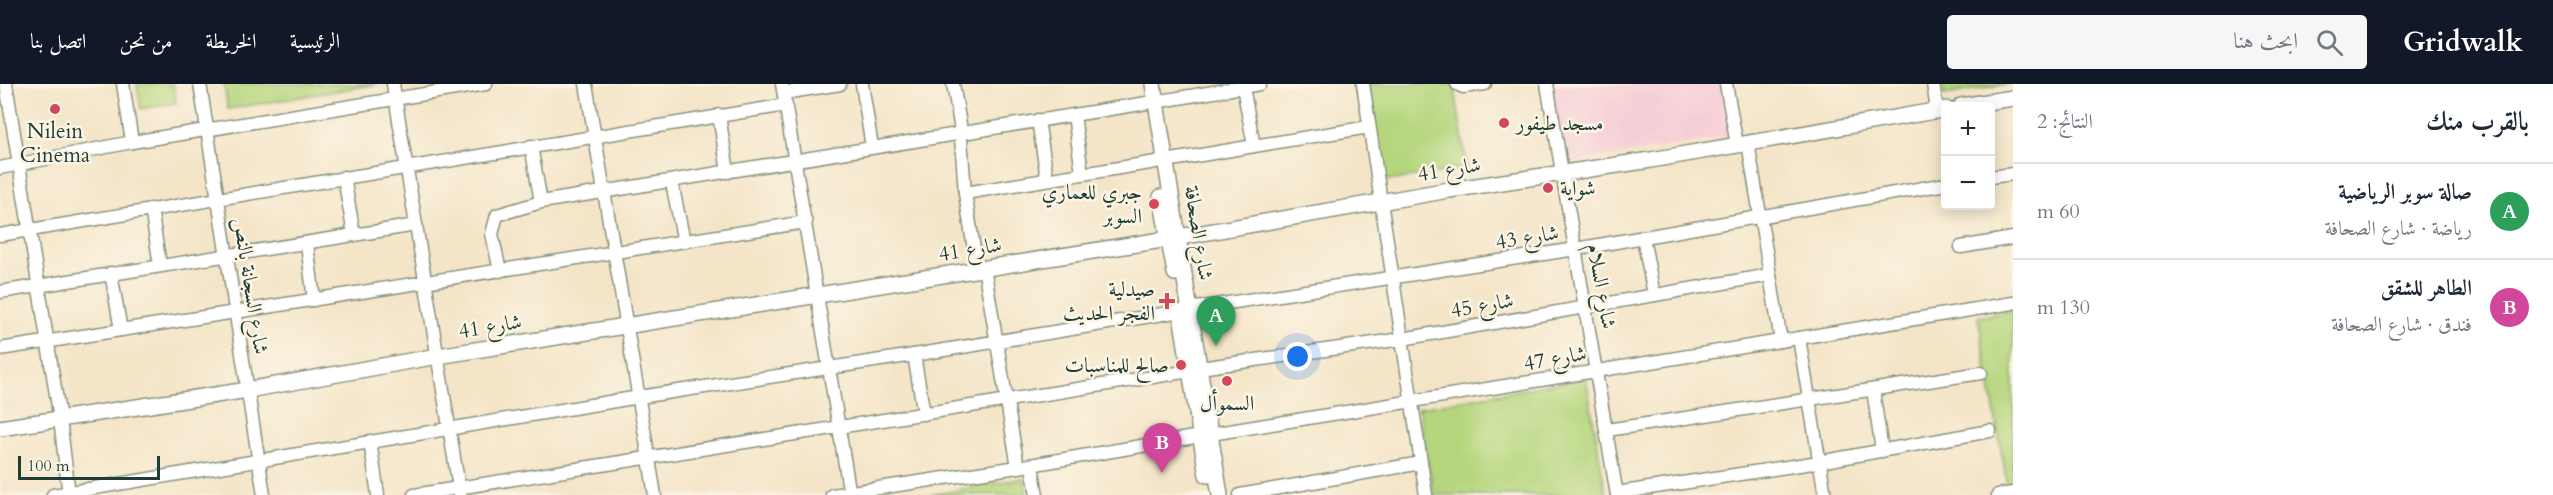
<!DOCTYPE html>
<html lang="ar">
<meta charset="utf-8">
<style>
:root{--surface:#fff;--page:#f6f6f7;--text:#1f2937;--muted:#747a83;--line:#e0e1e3;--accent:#111827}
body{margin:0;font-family:Cardo,Amiri,serif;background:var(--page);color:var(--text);direction:rtl}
.controls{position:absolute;right:18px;top:18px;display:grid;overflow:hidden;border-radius:6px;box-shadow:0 3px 15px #0003}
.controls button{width:54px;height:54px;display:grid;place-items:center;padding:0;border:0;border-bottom:2px solid var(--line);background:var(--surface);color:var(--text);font:30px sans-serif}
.scale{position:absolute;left:18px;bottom:15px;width:142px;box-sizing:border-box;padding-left:6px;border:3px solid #1f3d34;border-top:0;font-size:16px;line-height:21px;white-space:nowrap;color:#1f3d34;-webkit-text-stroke:4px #fcf5e5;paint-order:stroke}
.you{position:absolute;left:1298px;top:273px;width:21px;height:21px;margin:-15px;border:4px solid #fff;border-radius:50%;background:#1a73e8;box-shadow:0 0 0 9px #1a73e833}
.badge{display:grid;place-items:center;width:39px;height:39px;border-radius:50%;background:var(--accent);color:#fff;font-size:20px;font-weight:700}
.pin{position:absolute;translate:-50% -50px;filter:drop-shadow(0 2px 3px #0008)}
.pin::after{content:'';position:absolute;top:32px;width:21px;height:18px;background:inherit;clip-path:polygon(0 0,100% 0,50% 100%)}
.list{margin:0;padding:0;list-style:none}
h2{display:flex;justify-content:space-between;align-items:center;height:78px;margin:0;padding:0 24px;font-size:26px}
h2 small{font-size:20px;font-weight:400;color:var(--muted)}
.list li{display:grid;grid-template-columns:39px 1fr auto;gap:18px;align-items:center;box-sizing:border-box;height:96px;padding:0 24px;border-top:2px solid var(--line)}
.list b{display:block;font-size:22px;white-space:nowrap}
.list p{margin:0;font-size:20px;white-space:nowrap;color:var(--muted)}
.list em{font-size:20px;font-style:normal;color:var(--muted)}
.icon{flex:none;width:33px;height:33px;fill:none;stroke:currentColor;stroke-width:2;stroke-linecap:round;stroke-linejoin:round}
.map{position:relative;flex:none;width:2013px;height:411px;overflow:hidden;direction:ltr}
header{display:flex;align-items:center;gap:36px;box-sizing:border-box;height:84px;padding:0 30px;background:var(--accent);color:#fff}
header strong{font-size:28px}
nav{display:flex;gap:33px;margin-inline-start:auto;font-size:21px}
.search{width:420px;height:54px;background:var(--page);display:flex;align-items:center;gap:15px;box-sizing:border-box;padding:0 21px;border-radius:6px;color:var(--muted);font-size:22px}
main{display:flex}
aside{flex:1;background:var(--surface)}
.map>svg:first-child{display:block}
</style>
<header>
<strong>Gridwalk</strong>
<div class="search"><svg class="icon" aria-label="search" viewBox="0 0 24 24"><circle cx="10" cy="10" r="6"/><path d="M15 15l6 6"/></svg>ابحث هنا</div>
<nav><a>الرئيسية</a><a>الخريطة</a><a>من نحن</a><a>اتصل بنا</a></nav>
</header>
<main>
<aside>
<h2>بالقرب منك<small>النتائج: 2</small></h2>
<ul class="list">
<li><span class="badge" style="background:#2e9e5b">A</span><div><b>صالة سوبر الرياضية</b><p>رياضة · شارع الصحافة</p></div><em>60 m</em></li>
<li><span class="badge" style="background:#d1479c">B</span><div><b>الطاهر للشقق</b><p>فندق · شارع الصحافة</p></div><em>130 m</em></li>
</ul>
</aside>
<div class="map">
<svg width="2013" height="411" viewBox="0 0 2013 411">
<rect width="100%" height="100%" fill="#fcf5e5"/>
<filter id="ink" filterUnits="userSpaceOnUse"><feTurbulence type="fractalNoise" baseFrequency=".0167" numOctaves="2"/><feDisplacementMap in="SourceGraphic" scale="12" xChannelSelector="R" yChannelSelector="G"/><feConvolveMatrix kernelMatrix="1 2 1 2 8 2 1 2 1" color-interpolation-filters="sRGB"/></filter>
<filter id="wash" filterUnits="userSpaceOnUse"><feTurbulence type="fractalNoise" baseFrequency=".008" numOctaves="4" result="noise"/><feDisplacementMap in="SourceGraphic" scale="24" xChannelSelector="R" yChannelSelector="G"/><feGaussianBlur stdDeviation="1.35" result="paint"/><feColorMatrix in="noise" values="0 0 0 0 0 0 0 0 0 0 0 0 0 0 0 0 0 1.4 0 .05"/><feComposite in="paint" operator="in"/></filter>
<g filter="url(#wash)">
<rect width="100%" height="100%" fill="#f4e5c8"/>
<polygon fill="#f6cfd6" points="1550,0 1722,0 1731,52 1563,81"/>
<g fill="#b5d67d" stroke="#6a8a58" stroke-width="1.5">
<polygon points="137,0 173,0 176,19 141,25"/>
<polygon points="224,0 377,0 228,25"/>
<polygon points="1368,0 1454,0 1467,84 1383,98"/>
<polygon points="1943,0 2008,0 1944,11"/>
<polygon points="2013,226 2013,399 2007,400 1978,233"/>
<polygon points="1586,294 1606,411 1434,411 1418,324"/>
<polygon points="1024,394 1027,411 931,411"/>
</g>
</g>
<g filter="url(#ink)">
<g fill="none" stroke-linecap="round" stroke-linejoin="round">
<g stroke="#8a917e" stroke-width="15">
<g id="minor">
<polyline points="6,0 60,335 69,411"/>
<polyline points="123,0 132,58"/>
<polyline points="200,0 264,411"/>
<polyline points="393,0 460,410"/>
<polyline points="586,0 655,411"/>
<polyline points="782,0 850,411"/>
<polyline points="862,0 872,63"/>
<polyline points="953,0 960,40 965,109 977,184"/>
<polyline points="1363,0 1426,411"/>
<polyline points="1457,0 1463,3 1485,0"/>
<polyline points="1547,0 1617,411"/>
<polyline points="1726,0 1737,61"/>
<polyline points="1933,0 1937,26"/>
<polyline points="784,9 840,0"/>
<polyline points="1155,18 1260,0"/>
<polyline points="719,31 728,88"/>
<polyline points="1074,31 1082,89"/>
<polyline points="1038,36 1047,94"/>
<polyline points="1748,59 1781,257"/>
<polyline points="531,62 541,118"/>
<polyline points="1254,62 1369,43"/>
<polyline points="1166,77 1254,62 1243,3"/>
<polyline points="0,84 132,58 486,0"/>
<polyline points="344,93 354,151"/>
<polyline points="1990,93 2013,90"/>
<polyline points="672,99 684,158"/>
<polyline points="965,109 1156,78"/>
<polyline points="151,125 160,181"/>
<polyline points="0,151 786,21"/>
<polyline points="1643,153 1654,211"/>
<polyline points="307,160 314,216"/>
<polyline points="1961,163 2013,154"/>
<polyline points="984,183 1018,383"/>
<polyline points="500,187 492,150 497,131 541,118 1147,19"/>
<polyline points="111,189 121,246"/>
<polyline points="0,208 416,141"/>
<polyline points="1190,225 1576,165 1946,100"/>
<polyline points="1799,254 1825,411"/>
<polyline points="0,265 806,138"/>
<polyline points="914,271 924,330"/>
<polyline points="1200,284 1402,255 1770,191"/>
<polyline points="1873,306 1882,367"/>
<polyline points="1607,346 1981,289"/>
<polyline points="1211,350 2013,219"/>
<polyline points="370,357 378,411"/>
<polyline points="1032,381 1037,411"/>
<polyline points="1617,409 1819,378 1990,347"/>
<polyline points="53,411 639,313 914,271 1181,227"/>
<polyline points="414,411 1190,287"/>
<polyline points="832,411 1018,383 1200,352"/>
<polyline points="1240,411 1421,379"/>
<polyline points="1998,411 2013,409"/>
</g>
</g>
<g stroke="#8a917e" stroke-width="18">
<g id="major">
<polyline points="1153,0 1220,411"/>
<polyline points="1961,22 2013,14"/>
<polyline points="1161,113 1175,189"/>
<polyline points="1182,237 1207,391"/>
<polyline points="0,344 248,306 438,272 1168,155 1449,106 1651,76 1946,25"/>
</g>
</g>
<use href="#minor" stroke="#fff" stroke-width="12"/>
<use href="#major" stroke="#fff" stroke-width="15"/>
</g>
</g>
<g fill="#d1495b" stroke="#fcf5e5" stroke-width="2">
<circle cx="55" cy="25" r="6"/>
<circle cx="1504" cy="39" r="6"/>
<circle cx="1548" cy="104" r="6"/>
<circle cx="1154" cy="120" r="6"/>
<path d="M1164 208h6v6h6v6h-6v6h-6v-6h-6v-6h6z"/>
<circle cx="1181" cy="281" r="6"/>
<circle cx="1227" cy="297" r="6"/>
</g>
<g text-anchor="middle" stroke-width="5" stroke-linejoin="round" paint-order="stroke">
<g font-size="21" fill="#1f3d34" stroke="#fcf5e5" text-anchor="end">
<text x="1516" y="46" text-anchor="start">مسجد طيفور</text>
<text x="55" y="54" text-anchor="middle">Nilein<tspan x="55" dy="24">Cinema</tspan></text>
<text x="1560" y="111" text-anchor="start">شواية</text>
<text x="1142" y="115">جبري للعماري<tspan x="1142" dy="24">السوبر</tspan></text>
<text x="1155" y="212">صيدلية<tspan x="1155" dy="24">الفجر الحديث</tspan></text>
<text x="1169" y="288">صالح للمناسبات</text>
<text x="1227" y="326" text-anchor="middle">السموأل</text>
</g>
<g font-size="21" fill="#1f3d34" stroke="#fcf5e5">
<text transform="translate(1449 85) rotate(-9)" y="7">شارع 41</text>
<text transform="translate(1199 149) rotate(81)" y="7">شارع الصحافة</text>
<text transform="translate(1527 153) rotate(-9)" y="7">شارع 43</text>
<text transform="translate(970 165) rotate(-9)" y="7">شارع 41</text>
<text transform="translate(251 202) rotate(81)" y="7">شارع السجانة بالنص</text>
<text transform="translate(1602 202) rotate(80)" y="7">شارع السلام</text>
<text transform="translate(1482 221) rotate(-10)" y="7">شارع 45</text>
<text transform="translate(490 242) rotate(-9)" y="7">شارع 41</text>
<text transform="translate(1555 274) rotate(-10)" y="7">شارع 47</text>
</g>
</g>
</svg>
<div class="controls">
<button>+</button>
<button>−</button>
</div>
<div class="scale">100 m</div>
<div class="you"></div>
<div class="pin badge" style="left:1216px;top:262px;background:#2e9e5b">A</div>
<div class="pin badge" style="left:1162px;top:389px;background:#d1479c">B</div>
</div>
</main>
